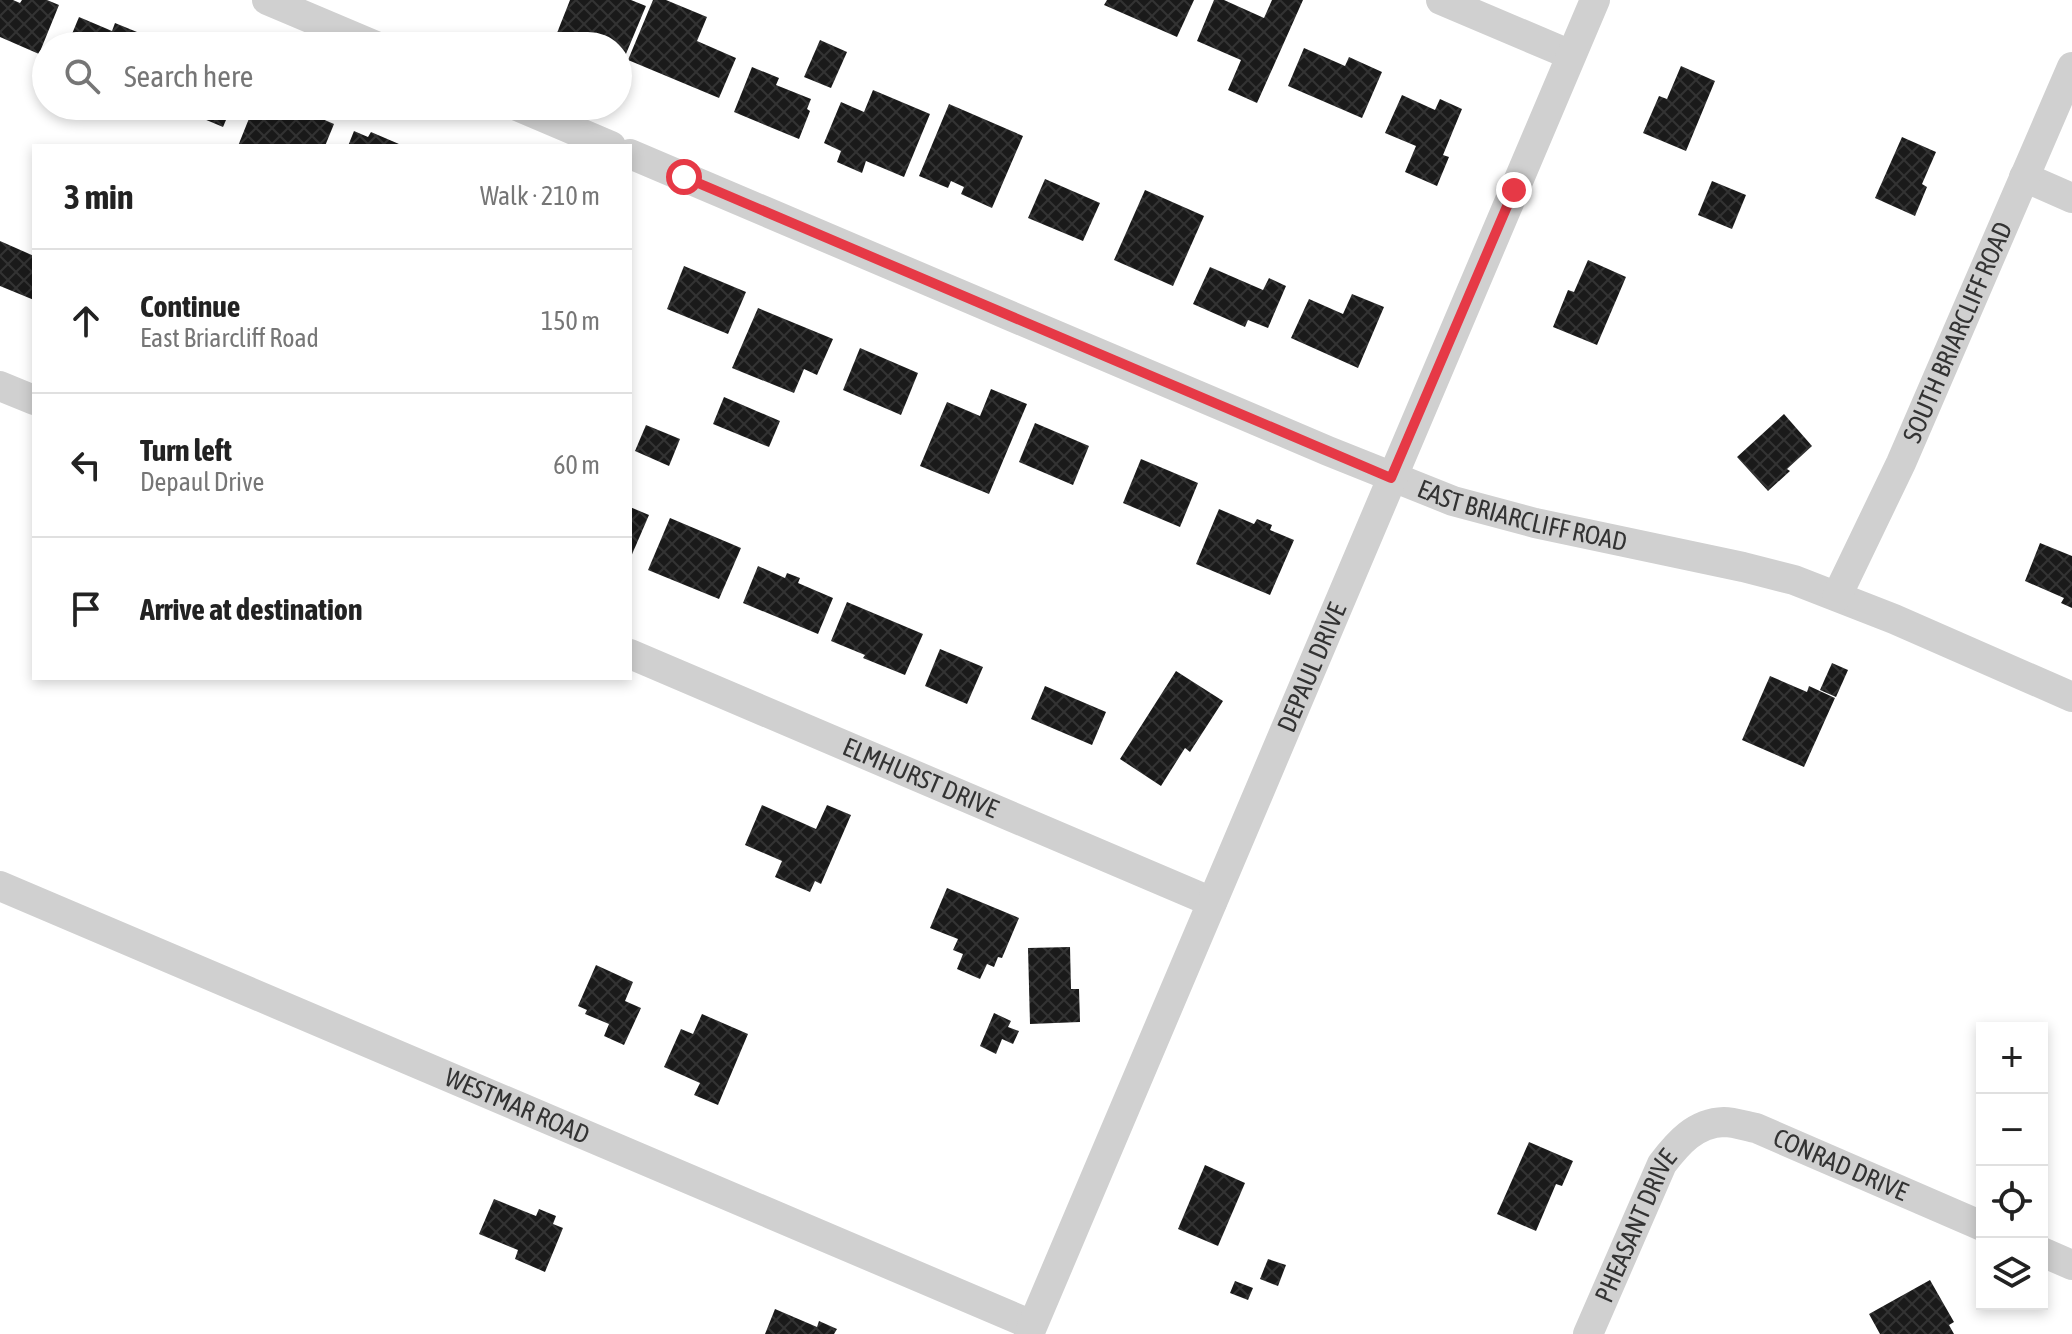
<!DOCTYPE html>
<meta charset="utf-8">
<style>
:root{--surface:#fff;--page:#f2f2f2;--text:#222;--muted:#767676;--line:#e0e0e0}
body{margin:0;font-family:"Asap Condensed",sans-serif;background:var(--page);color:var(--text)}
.controls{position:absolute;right:24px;bottom:24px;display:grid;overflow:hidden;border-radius:0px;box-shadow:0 4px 12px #0003}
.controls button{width:72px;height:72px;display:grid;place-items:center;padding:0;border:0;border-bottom:2px solid var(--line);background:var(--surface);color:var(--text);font:40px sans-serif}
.stop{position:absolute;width:24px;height:24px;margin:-18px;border:6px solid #e63946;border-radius:50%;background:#fff}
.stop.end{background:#e63946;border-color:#fff;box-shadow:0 2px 8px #0008}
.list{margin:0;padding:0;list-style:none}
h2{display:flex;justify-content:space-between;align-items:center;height:104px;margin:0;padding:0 32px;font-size:34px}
h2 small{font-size:26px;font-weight:400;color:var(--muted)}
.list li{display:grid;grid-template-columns:52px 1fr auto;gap:24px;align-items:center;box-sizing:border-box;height:144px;padding:0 32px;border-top:2px solid var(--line)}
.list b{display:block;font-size:30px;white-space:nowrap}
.list p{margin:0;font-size:26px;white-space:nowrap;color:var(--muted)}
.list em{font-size:26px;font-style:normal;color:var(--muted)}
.icon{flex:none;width:44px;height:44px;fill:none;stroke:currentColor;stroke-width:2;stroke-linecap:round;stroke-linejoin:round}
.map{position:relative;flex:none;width:2072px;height:1334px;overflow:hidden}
.search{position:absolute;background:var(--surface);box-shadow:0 4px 12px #0003;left:32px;top:32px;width:600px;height:88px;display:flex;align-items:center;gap:20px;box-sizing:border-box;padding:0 28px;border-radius:44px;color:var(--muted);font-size:30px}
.panel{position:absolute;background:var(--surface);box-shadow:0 4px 12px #0003;left:32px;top:144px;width:600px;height:536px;border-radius:0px}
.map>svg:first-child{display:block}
</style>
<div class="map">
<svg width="2072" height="1334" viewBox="0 0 2072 1334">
<defs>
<pattern id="building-cross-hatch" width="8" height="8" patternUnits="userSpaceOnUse" patternTransform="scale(2)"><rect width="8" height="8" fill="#1a1a1a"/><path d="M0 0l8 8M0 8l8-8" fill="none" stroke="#333"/></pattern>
</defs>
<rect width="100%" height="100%" fill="#fff"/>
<g fill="url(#building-cross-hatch)">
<polygon points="0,0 13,0 20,3 22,0 47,0 59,5 39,54 0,37"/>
<polygon points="570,0 631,0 646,6 623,61 618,58 618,46 588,46 557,33"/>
<polygon points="653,0 666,0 707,17 697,41 736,58 719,98 628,60"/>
<polygon points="1107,0 1194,0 1177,37 1104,5"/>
<polygon points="1214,0 1224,0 1264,18 1272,0 1303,0 1257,103 1228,90 1241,60 1197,41"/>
<polygon points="79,17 112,31 115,23 137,32 134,40 147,46 67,46"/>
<polygon points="820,40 847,52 831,88 804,77"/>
<polygon points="1304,48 1345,66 1349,57 1382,72 1362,118 1288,86"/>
<polygon points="1681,66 1715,81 1686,151 1643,133 1659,96 1667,99"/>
<polygon points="752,67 779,78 776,85 811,99 807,109 810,111 799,139 734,112"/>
<polygon points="873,90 930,114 904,177 866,161 862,173 837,162 841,151 824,143 841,102 864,112"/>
<polygon points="1402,95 1435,110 1440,99 1462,109 1443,155 1449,157 1437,186 1405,172 1416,146 1385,133"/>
<polygon points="949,104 1023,136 992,208 961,194 964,187 951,181 948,188 919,176"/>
<polygon points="173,106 232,106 223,127"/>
<polygon points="254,106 292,106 334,124 325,146 238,146"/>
<polygon points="354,131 368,137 371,132 399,144 398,146 348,146"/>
<polygon points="1902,137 1936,152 1922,184 1927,187 1915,216 1875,198"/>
<polygon points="1045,179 1100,203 1083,241 1028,218"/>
<polygon points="1712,181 1746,195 1732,229 1698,215"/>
<polygon points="1145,190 1204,216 1173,286 1114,260"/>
<polygon points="0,241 34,256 34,300 0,286"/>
<polygon points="1588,260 1626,277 1597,345 1553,327 1568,290 1574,292"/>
<polygon points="684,266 746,292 728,334 667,309"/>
<polygon points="1210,267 1263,290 1269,278 1286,286 1268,328 1248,320 1245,327 1193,304"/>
<polygon points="1352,294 1384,307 1358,368 1291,338 1309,299 1343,314"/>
<polygon points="758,308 833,339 817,375 804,369 794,393 732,368"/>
<polygon points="860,348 918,373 901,415 843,390"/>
<polygon points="991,389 1027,404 989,494 920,466 947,402 980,416"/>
<polygon points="724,397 780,421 769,447 713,424"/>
<polygon points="1784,414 1812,446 1787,469 1790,471 1768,491 1737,457"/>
<polygon points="1035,423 1089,446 1073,485 1019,462"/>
<polygon points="646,425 680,439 669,466 635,451"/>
<polygon points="1141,459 1198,483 1180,527 1123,503"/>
<polygon points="630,507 649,515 630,559"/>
<polygon points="1219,509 1254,524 1257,519 1272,525 1270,530 1294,540 1270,595 1196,564"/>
<polygon points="670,518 741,548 719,599 648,570"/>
<polygon points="2040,543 2072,556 2072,608 2061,603 2064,598 2025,581"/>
<polygon points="758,566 785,578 787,573 800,578 798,583 833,598 818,634 743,603"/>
<polygon points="847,602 923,634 905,675 863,658 865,655 831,641"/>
<polygon points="940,649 983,667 967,704 925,686"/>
<polygon points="1832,663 1848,670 1836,697 1820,690"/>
<polygon points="1176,671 1223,701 1190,752 1185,748 1161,786 1120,759"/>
<polygon points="1770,676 1807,692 1809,686 1835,698 1804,767 1742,740"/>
<polygon points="1045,686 1106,712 1092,745 1031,719"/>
<polygon points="762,805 816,829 827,805 851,815 821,884 815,881 810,892 775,877 782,861 745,845"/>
<polygon points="947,888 1019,918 1002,958 998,957 994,967 987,964 980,979 957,969 963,954 953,950 958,939 930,928"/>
<polygon points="1070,947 1071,989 1079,989 1080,1022 1030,1024 1028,948"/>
<polygon points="596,965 633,982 625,1001 641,1008 624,1045 604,1036 609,1024 585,1014 587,1010 578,1006"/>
<polygon points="994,1013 1011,1021 1008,1027 1019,1031 1013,1044 1002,1039 996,1054 980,1046"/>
<polygon points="702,1014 748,1034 718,1105 694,1095 700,1083 664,1067 681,1029 693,1034"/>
<polygon points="1529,1142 1573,1161 1562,1186 1556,1184 1536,1231 1497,1214"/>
<polygon points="1205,1165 1245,1183 1218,1246 1178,1229"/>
<polygon points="494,1199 536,1216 539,1209 556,1216 553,1224 563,1228 545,1272 515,1259 518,1250 479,1234"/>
<polygon points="1268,1259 1286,1265 1278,1286 1260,1279"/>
<polygon points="1930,1280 1954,1322 1949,1325 1954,1334 1880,1334 1869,1314"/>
<polygon points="1235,1281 1253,1288 1248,1300 1230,1293"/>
<polygon points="775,1309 817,1327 819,1321 837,1329 834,1334 765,1334"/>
</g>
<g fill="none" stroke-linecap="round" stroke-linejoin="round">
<g stroke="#d0d0d0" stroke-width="30">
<polyline points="267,0 376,46"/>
<polyline points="1441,0 1571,55"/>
<polyline points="517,106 611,146"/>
<path id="s1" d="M 630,154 L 1328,451 L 1453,501 L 1535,523 L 1743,567 L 1794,580 L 1894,619 L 2072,697"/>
<polyline points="2024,177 2072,198"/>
<polyline points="0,386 34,400"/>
<path id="s2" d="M 1837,596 L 1901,463 L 2072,67"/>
<path id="s3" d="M 630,654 L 1212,902"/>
<path id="s4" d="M 0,886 L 1032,1325"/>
<polyline points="2042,1252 2072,1265"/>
<path id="s5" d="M 1029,1334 L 1595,0"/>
<path id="s6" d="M 1588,1334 L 1662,1164 C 1678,1143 1695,1123 1724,1122 C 1733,1122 1746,1126 1756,1128 L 1982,1226"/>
</g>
</g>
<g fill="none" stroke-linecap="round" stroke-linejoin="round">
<polyline stroke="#e63946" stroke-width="10" points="684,177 1391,478 1514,190"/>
</g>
<g text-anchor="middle" stroke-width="8" stroke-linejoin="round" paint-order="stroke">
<g font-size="26" fill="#333" stroke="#fff">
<text dy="9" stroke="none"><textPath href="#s2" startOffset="290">SOUTH BRIARCLIFF ROAD</textPath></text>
<text dy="9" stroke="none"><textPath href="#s1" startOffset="964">EAST BRIARCLIFF ROAD</textPath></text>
<text dy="9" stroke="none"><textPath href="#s5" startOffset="724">DEPAUL DRIVE</textPath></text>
<text dy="9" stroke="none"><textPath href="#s3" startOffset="316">ELMHURST DRIVE</textPath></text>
<text dy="9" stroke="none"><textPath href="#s4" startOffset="562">WESTMAR ROAD</textPath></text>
<text dy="9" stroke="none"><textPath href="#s6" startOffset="388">CONRAD DRIVE</textPath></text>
<text dy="9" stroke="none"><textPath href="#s6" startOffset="118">PHEASANT DRIVE</textPath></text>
</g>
</g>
</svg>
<div class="controls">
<button>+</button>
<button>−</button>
<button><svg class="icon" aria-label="locate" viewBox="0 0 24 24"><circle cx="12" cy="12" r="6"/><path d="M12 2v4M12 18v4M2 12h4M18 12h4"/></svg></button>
<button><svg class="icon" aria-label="layers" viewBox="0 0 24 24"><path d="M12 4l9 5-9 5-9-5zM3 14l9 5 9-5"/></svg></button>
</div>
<div class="stop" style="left:684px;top:177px"></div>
<div class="stop end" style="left:1514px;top:190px"></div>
<div class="search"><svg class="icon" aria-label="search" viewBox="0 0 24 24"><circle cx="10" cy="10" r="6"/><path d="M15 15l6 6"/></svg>Search here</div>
<section class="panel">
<h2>3 min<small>Walk · 210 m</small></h2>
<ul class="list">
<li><svg class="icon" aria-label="ahead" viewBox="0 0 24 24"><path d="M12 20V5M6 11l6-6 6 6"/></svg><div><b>Continue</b><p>East Briarcliff Road</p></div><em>150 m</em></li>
<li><svg class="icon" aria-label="left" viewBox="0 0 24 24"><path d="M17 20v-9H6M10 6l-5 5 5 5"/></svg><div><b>Turn left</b><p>Depaul Drive</p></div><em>60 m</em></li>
<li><svg class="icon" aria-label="arrive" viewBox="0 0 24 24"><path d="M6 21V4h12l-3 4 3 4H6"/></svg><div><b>Arrive at destination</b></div></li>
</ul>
</section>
</div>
